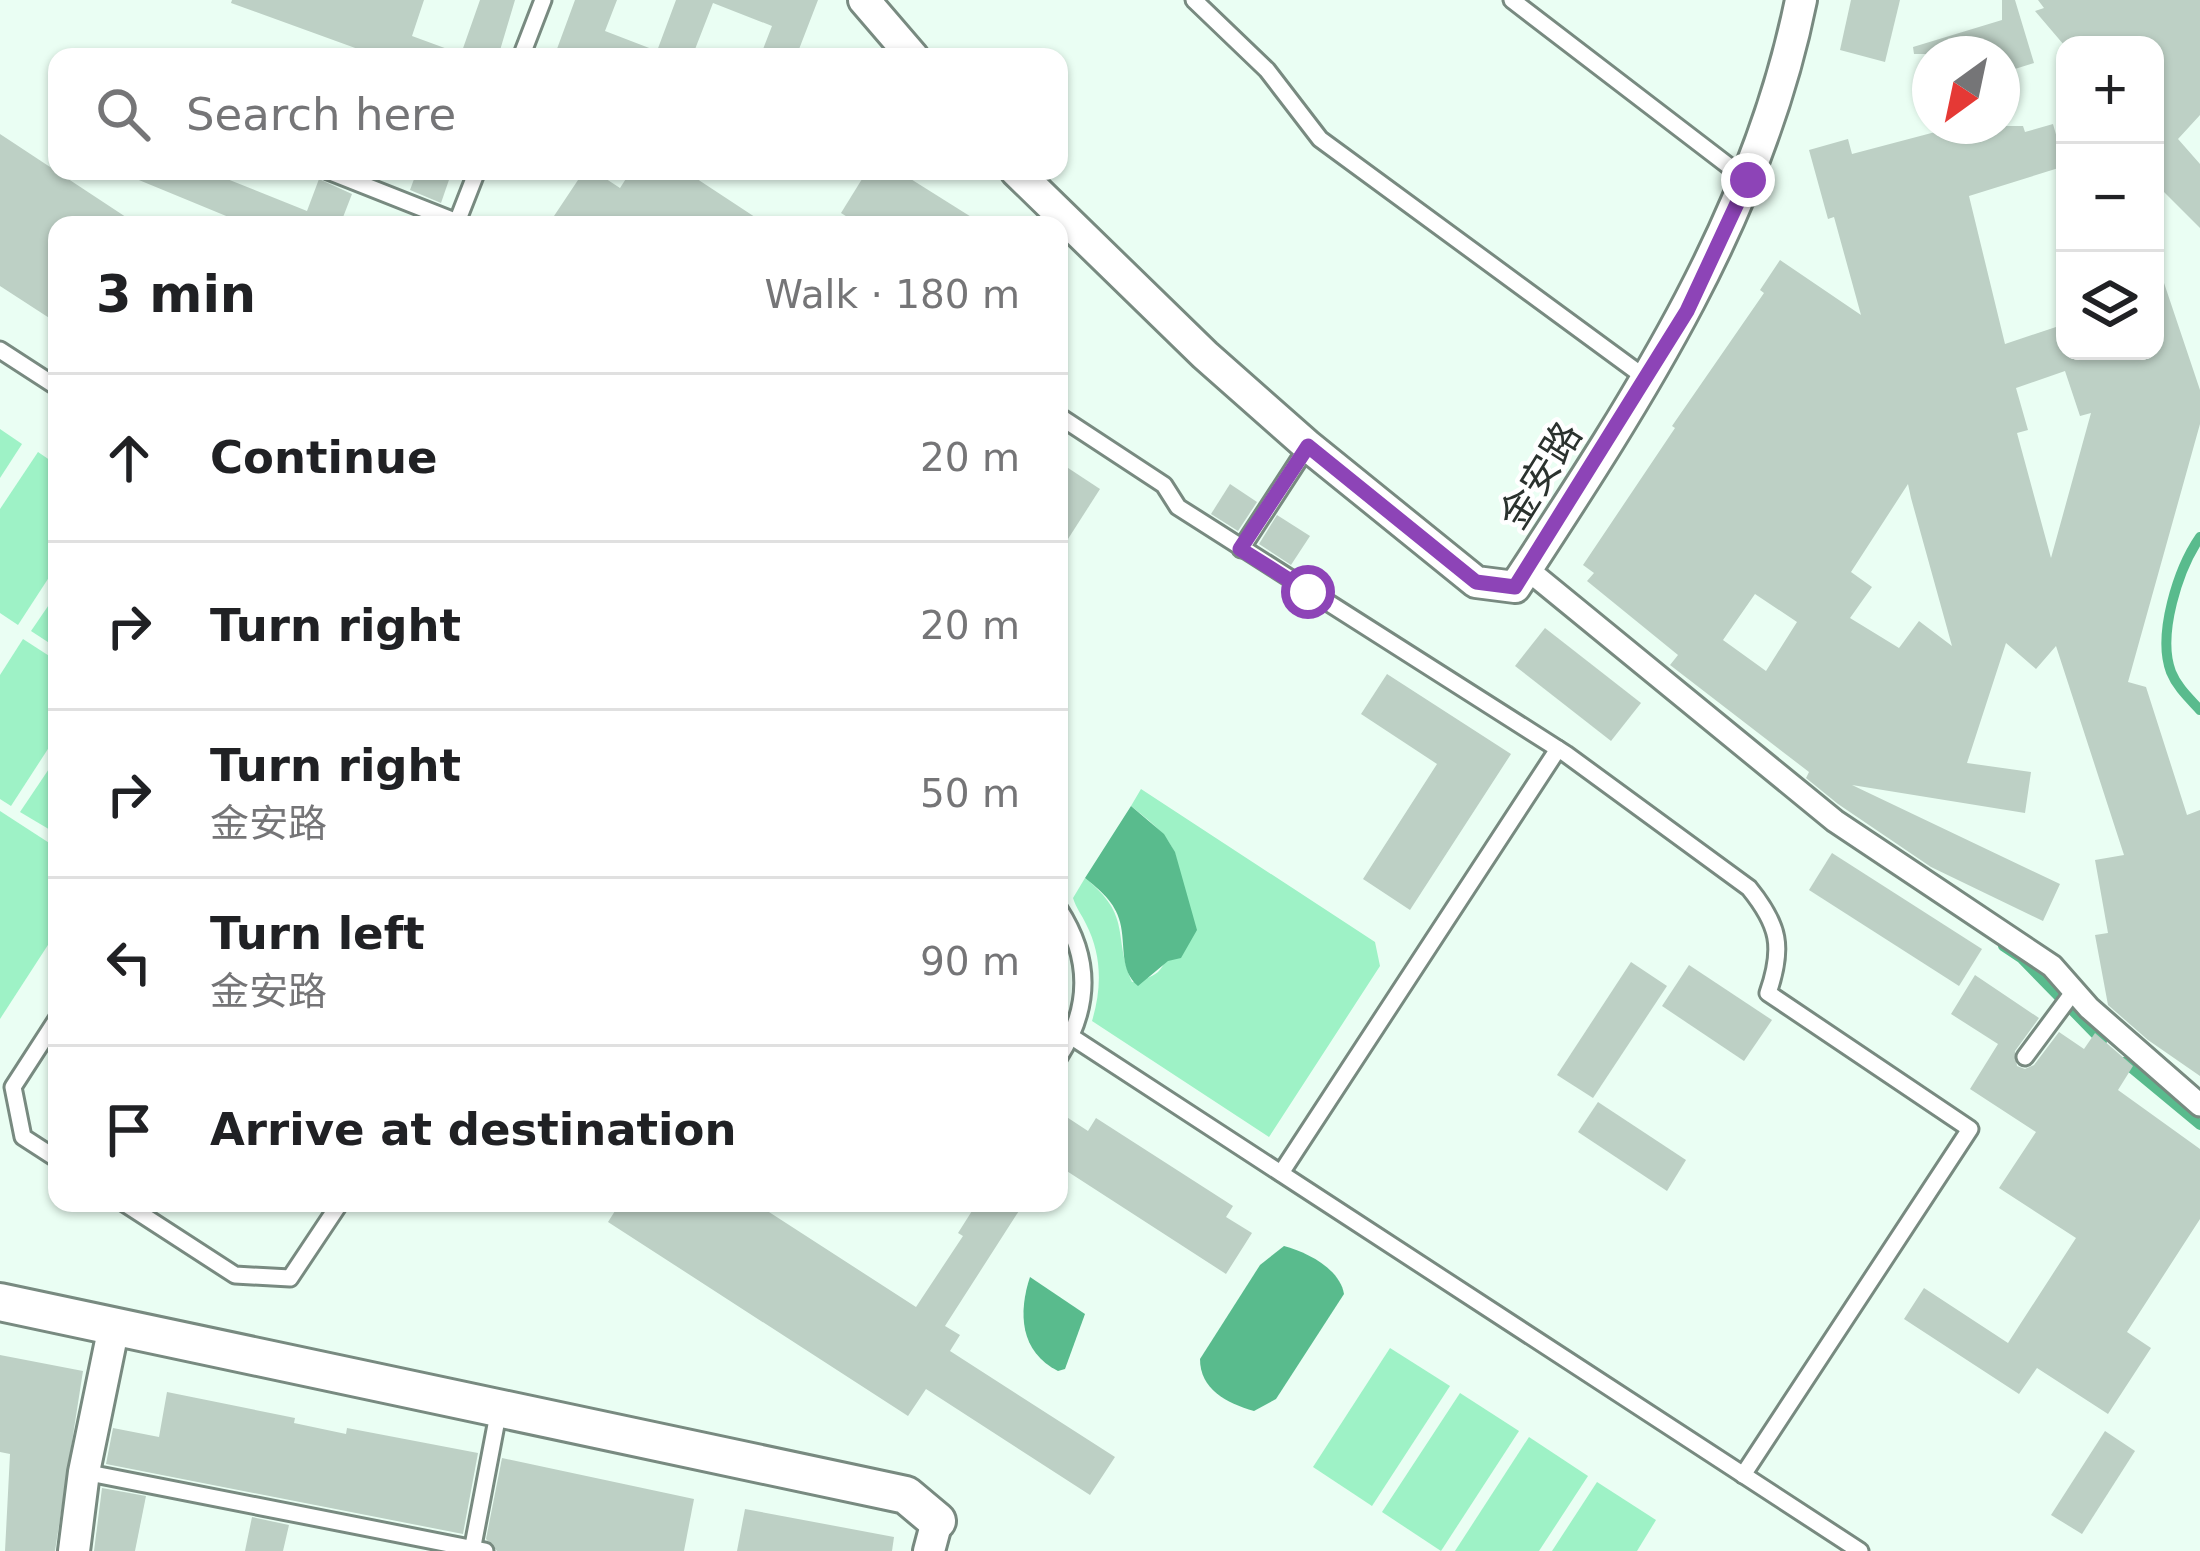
<!DOCTYPE html>
<meta charset="utf-8">
<style>
:root{--surface:#fff;--page:#f2f2f2;--text:#202124;--muted:#757577;--line:#e0e0e0}
body{margin:0;font-family:"DejaVu Sans","Noto Sans SC",sans-serif;background:var(--page);color:var(--text)}
.controls{position:absolute;right:36px;top:36px;display:grid;overflow:hidden;border-radius:24px;box-shadow:0 3px 9px #0004}
.controls button{width:108px;height:108px;display:grid;place-items:center;padding:0;border:0;border-bottom:3px solid var(--line);background:var(--surface);color:var(--text);font:60px sans-serif}
.compass{position:absolute;left:1912px;top:36px;width:108px;height:108px;border-radius:50%;background:var(--surface);box-shadow:0 3px 9px #0004;rotate:213deg}
.stop{position:absolute;width:36px;height:36px;margin:-27px;border:9px solid #8d44b7;border-radius:50%;background:#fff}
.stop.end{background:#8d44b7;border-color:#fff;box-shadow:0 3px 12px #0008}
.list{margin:0;padding:0;list-style:none}
h2{display:flex;justify-content:space-between;align-items:center;height:156px;margin:0;padding:0 48px;font-size:51px}
h2 small{font-size:39px;font-weight:400;color:var(--muted)}
.list li{display:grid;grid-template-columns:78px 1fr auto;gap:36px;align-items:center;box-sizing:border-box;height:168px;padding:0 48px;border-top:3px solid var(--line)}
.list b{display:block;font-size:45px;white-space:nowrap}
.list p{margin:0;font-size:39px;white-space:nowrap;color:var(--muted)}
.list em{font-size:39px;font-style:normal;color:var(--muted)}
.icon{flex:none;width:66px;height:66px;fill:none;stroke:currentColor;stroke-width:2;stroke-linecap:round;stroke-linejoin:round}
.map{position:relative;flex:none;width:2200px;height:1551px;overflow:hidden}
.search{position:absolute;background:var(--surface);box-shadow:0 3px 9px #0004;left:48px;top:48px;width:1020px;height:132px;display:flex;align-items:center;gap:30px;box-sizing:border-box;padding:0 42px;border-radius:24px;color:var(--muted);font-size:45px}
.panel{position:absolute;background:var(--surface);box-shadow:0 3px 9px #0004;left:48px;top:216px;width:1020px;height:996px;border-radius:24px}
.map>svg:first-child{display:block}
</style>
<div class="map">
<svg width="2200" height="1551" viewBox="0 0 2200 1551">
<rect width="100%" height="100%" fill="#eafef3"/>
<g fill="#9ef2c6">
<polygon points="0,429 22,444 0,478"/>
<polygon points="38,452 57,465 57,565 18,625 0,613 0,509"/>
<polygon points="57,593 57,648 31,631"/>
<polygon points="23,639 57,661 57,735 11,806 0,799 0,675"/>
<polygon points="57,757 57,834 20,812"/>
<path d="M 1141,789 L 1375,942 L 1380,966 L 1269,1137 L 1092,1021 C 1102,988 1102,955 1086,924 C 1082,915 1076,908 1073,898 L 1085,878 C 1133,917 1112,934 1132,982 C 1141,980 1151,978 1158,972 C 1177,954 1184,879 1175,854 C 1167,833 1148,820 1131,806 Z"/>
<polygon points="0,811 57,848 57,931 0,1019"/>
<polygon points="1390,1348 1450,1386 1372,1506 1313,1467"/>
<polygon points="1460,1393 1519,1431 1441,1551 1382,1512"/>
<polygon points="1529,1437 1588,1476 1539,1551 1455,1551"/>
<polygon points="1597,1482 1656,1520 1637,1551 1552,1551"/>
</g>
<g fill="#59bb8d">
<path d="M 1131,806 L 1164,834 L 1175,852 L 1197,930 L 1181,958 L 1168,961 L 1138,986 C 1119,970 1126,945 1120,922 C 1115,902 1100,890 1085,878 Z"/>
<path d="M 1284,1246 C 1307,1252 1340,1269 1344,1294 L 1276,1399 L 1254,1411 C 1226,1403 1200,1389 1200,1359 L 1260,1265 Z"/>
<path d="M 1030,1277 L 1085,1314 L 1065,1369 L 1058,1371 C 1020,1352 1018,1313 1030,1277 Z"/>
</g>
<g fill="none" stroke-linecap="round" stroke-linejoin="round">
<g stroke="#59bb8d" stroke-width="10">
<path d="M 2200,537 C 2178,569 2157,635 2171,672 C 2177,687 2189,698 2200,710"/>
<polyline points="2003,946 2021,958 2102,1041"/>
<polyline points="2124,1062 2200,1125"/>
</g>
</g>
<g fill="#bdd0c5" fill-rule="evenodd">
<polygon points="232,0 424,0 412,36 461,54 480,0 515,0 498,57 380,57 231,3"/>
<polygon points="575,0 617,0 605,31 657,51 676,0 818,0 796,57 760,57 772,26 713,3 692,57 554,57"/>
<polygon points="1851,0 1900,0 1885,62 1840,50"/>
<polygon points="2002,0 2015,0 2034,63 2002,73 2002,54 1914,54 1913,47 2002,20"/>
<polygon points="2038,0 2200,0 2200,115 2178,139 2200,164 2200,228 2155,183 2155,45 2064,45 2035,11 2044,8"/>
<path d="M 2053,124 L 2065,166 L 1969,196 L 2005,344 L 2065,324 L 2065,351 L 2155,351 L 2155,271 L 2160,271 L 2200,390 L 2200,424 L 2128,682 L 2146,687 L 2187,815 L 2200,810 L 2200,1076 L 2148,1040 L 2108,1005 L 2095,935 L 2108,933 L 2095,860 L 2124,855 L 2056,646 L 2036,669 L 2006,643 L 1967,763 L 2031,772 L 2025,813 L 1852,785 L 2060,884 L 2043,921 L 1931,867 L 1838,804 L 1806,778 L 1809,772 L 1670,665 L 1678,655 L 1587,581 L 1594,573 L 1583,565 L 1675,428 L 1672,426 L 1764,293 L 1760,290 L 1780,260 L 1861,315 L 1834,217 L 1828,219 L 1809,150 L 1848,139 L 1852,154 L 1958,126 L 2023,126 L 2025,132 ZM 2065,371 L 2080,416 L 2091,413 L 2051,558 L 2017,433 L 2028,430 L 2016,388 ZM 1908,484 L 1911,498 L 1952,646 L 1919,621 L 1899,648 L 1850,618 L 1872,587 L 1851,572 ZM 1755,594 L 1797,622 L 1766,671 L 1723,640 Z"/>
<polygon points="0,134 138,225 57,225 57,323 0,286"/>
<polygon points="117,171 207,171 307,211 319,179 352,194 340,225 248,225"/>
<polygon points="417,171 452,171 441,203 410,190"/>
<polygon points="584,171 594,171 620,188 631,171 685,171 767,225 548,225"/>
<polygon points="867,171 898,171 984,225 860,225 841,213"/>
<polygon points="1059,462 1100,489 1059,553"/>
<polygon points="1230,484 1257,502 1238,531 1211,514"/>
<polygon points="1277,515 1310,536 1291,565 1259,544"/>
<polygon points="1545,628 1641,703 1611,741 1515,666"/>
<polygon points="1387,674 1511,754 1410,910 1363,879 1437,764 1361,714"/>
<polygon points="1832,853 1982,949 1959,986 1809,890"/>
<polygon points="1631,962 1667,986 1593,1098 1557,1075"/>
<polygon points="1689,965 1772,1020 1744,1061 1662,1006"/>
<polygon points="1975,975 2039,1018 2015,1051 2017,1066 2025,1069 2034,1065 2059,1032 2084,1049 2095,1033 2133,1066 2118,1090 2200,1149 2200,1219 2127,1332 2151,1348 2108,1414 2037,1368 2019,1394 1904,1319 1924,1288 2008,1343 2076,1238 1999,1188 2036,1132 1970,1089 1998,1044 1951,1014"/>
<polygon points="1598,1102 1686,1160 1667,1191 1578,1132"/>
<polygon points="1059,1112 1088,1131 1096,1118 1233,1206 1226,1217 1252,1233 1226,1274 1059,1166"/>
<polygon points="620,1203 755,1203 916,1307 963,1236 958,1233 977,1203 1024,1203 945,1326 960,1335 950,1351 1115,1457 1090,1495 926,1389 908,1416 608,1222"/>
<polygon points="0,1355 83,1371 55,1551 5,1551 10,1454 0,1452"/>
<polygon points="167,1392 295,1418 294,1423 346,1434 347,1428 478,1453 463,1534 106,1464 113,1428 159,1437"/>
<polygon points="2105,1431 2135,1451 2082,1534 2051,1515"/>
<polygon points="502,1458 694,1499 684,1551 497,1551 486,1539"/>
<polygon points="102,1488 146,1496 135,1551 94,1551"/>
<polygon points="745,1509 894,1537 892,1551 737,1551"/>
<polygon points="252,1517 289,1525 283,1551 245,1551"/>
</g>
<g fill="none" stroke-linecap="round" stroke-linejoin="round">
<g stroke="#788a80" stroke-width="21">
<g id="service">
<polyline points="1194,0 1267,70 1320,139 1647,379"/>
<polyline points="1512,0 1747,180"/>
<polyline points="521,57 543,0"/>
<polyline points="328,171 457,222 477,171"/>
<polyline points="0,350 57,387"/>
<path d="M 1059,416 L 1164,485 L 1178,507 L 1566,754 L 1749,888 C 1779,925 1784,947 1768,993 L 1970,1129 L 1743,1475"/>
<polyline points="1241,549 1308,446"/>
<path d="M 1059,909 C 1091,958 1091,1007 1059,1057"/>
<polyline points="57,1019 13,1087 23,1137 57,1159"/>
<polyline points="1072,1037 1860,1551"/>
<polyline points="2025,1057 2074,991"/>
<polyline points="1281,1173 1558,749"/>
<polyline points="124,1203 235,1275 290,1278 340,1203"/>
<polyline points="84,1472 485,1551"/>
<polyline points="472,1551 499,1409"/>
</g>
</g>
<g stroke="#788a80" stroke-width="27">
<polyline id="pedestrian" points="1527,569 1835,821 2052,966 2089,1008 2200,1105"/>
</g>
<g stroke="#788a80" stroke-width="36">
<g id="minor">
<polyline points="864,0 913,57"/>
<path d="M 1016,171 L 1205,355 L 1308,446 L 1476,582 L 1515,587 C 1635,403 1757,219 1801,0"/>
<polyline points="74,1551 84,1472 114,1326"/>
<polyline points="929,1551 937,1521"/>
</g>
</g>
<g stroke="#788a80" stroke-width="42">
<polyline id="tertiary" points="0,1302 906,1495 937,1521"/>
</g>
<use href="#service" stroke="#fff" stroke-width="15"/>
<use href="#pedestrian" stroke="#fff" stroke-width="21"/>
<use href="#minor" stroke="#fff" stroke-width="30"/>
<use href="#tertiary" stroke="#fff" stroke-width="36"/>
</g>
<g fill="none" stroke-linecap="round" stroke-linejoin="round">
<polyline stroke="#8d44b7" stroke-width="15" points="1308,592 1240,549 1308,446 1476,582 1515,587 1687,311 1748,180"/>
</g>
<g text-anchor="middle" stroke-width="9" stroke-linejoin="round" paint-order="stroke">
<g font-size="39" fill="#2b322e" stroke="#fff">
<text transform="translate(1540 475) rotate(-58)" y="14">金安路</text>
</g>
</g>
</svg>
<div class="controls">
<button>+</button>
<button>−</button>
<button><svg class="icon" aria-label="layers" viewBox="0 0 24 24"><path d="M12 4l9 5-9 5-9-5zM3 14l9 5 9-5"/></svg></button>
</div>
<svg class="compass" viewBox="-18 -18 36 36"><path d="M0-13l5 13h-10z" fill="#e53935"/><path d="M0 13l5-13h-10z" fill="#757577"/></svg>
<div class="stop" style="left:1308px;top:592px"></div>
<div class="stop end" style="left:1748px;top:180px"></div>
<div class="search"><svg class="icon" aria-label="search" viewBox="0 0 24 24"><circle cx="10" cy="10" r="6"/><path d="M15 15l6 6"/></svg>Search here</div>
<section class="panel">
<h2>3 min<small>Walk · 180 m</small></h2>
<ul class="list">
<li><svg class="icon" aria-label="ahead" viewBox="0 0 24 24"><path d="M12 20V5M6 11l6-6 6 6"/></svg><div><b>Continue</b></div><em>20 m</em></li>
<li><svg class="icon" aria-label="right" viewBox="0 0 24 24"><path d="M7 20v-9h11M14 6l5 5-5 5"/></svg><div><b>Turn right</b></div><em>20 m</em></li>
<li><svg class="icon" aria-label="right" viewBox="0 0 24 24"><path d="M7 20v-9h11M14 6l5 5-5 5"/></svg><div><b>Turn right</b><p>金安路</p></div><em>50 m</em></li>
<li><svg class="icon" aria-label="left" viewBox="0 0 24 24"><path d="M17 20v-9H6M10 6l-5 5 5 5"/></svg><div><b>Turn left</b><p>金安路</p></div><em>90 m</em></li>
<li><svg class="icon" aria-label="arrive" viewBox="0 0 24 24"><path d="M6 21V4h12l-3 4 3 4H6"/></svg><div><b>Arrive at destination</b></div></li>
</ul>
</section>
</div>
